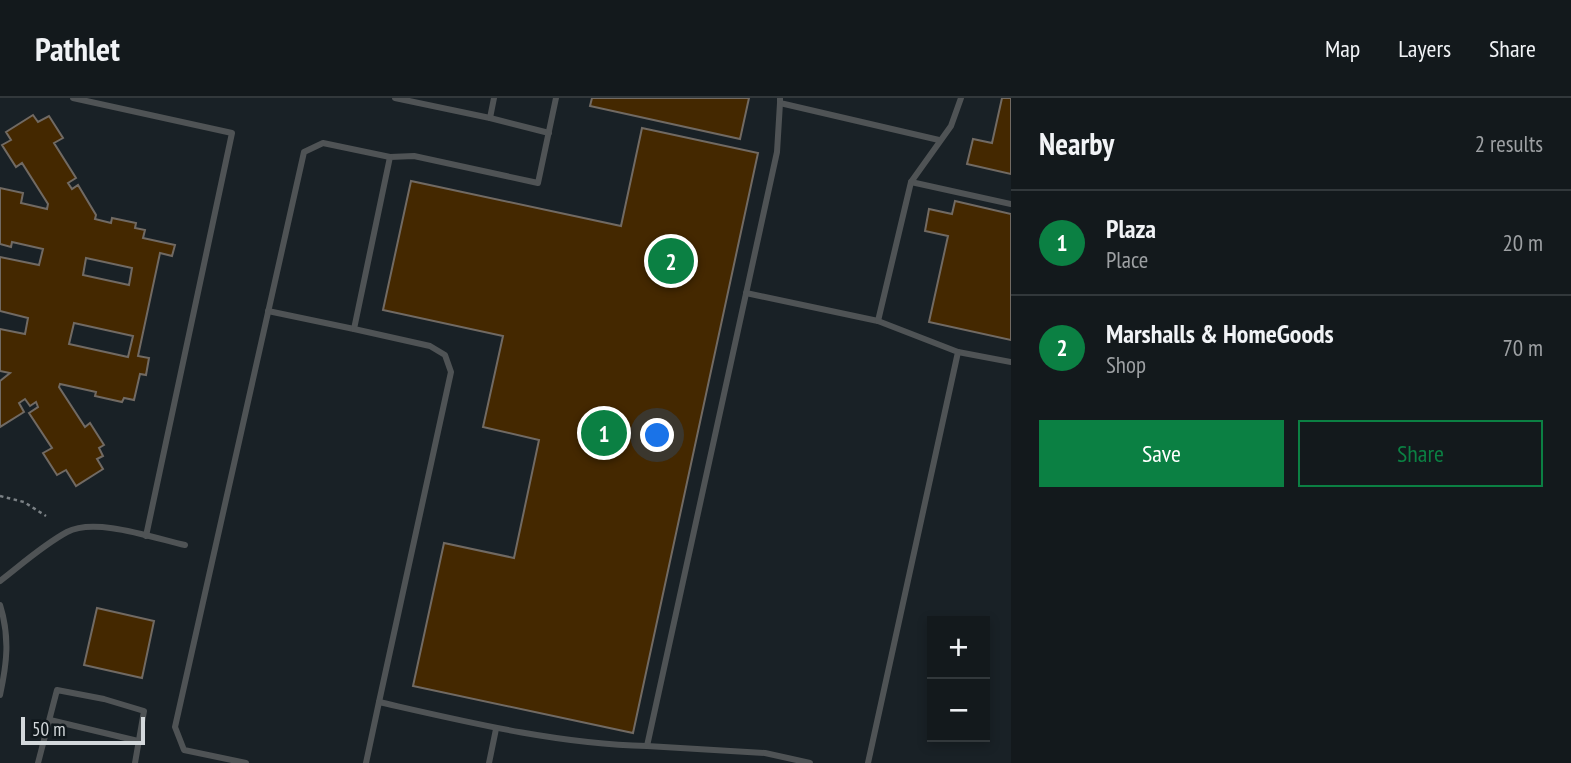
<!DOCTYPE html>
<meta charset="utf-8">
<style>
:root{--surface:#13191c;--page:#1c2225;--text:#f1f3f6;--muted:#9da0a3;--line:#32383b;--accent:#0b8043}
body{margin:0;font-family:"PT Sans Narrow",sans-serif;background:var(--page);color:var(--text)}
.controls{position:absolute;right:21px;bottom:21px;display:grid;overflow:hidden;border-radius:0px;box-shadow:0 4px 10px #0003}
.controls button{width:63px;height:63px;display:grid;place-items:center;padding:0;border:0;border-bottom:2px solid var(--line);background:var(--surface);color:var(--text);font:35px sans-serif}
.scale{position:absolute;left:21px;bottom:18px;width:124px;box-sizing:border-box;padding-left:7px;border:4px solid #d3d8db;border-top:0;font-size:19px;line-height:24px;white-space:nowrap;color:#d3d8db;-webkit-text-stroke:5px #10181c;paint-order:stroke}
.you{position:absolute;left:658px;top:338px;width:24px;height:24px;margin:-18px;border:5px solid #fff;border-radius:50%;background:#1a73e8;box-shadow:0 0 0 10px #1a73e833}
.badge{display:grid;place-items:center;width:46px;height:46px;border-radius:50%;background:var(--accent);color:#fff;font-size:23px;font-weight:700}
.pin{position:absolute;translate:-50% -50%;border:4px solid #fff;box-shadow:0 2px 7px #0006}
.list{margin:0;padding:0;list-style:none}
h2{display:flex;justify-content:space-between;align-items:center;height:91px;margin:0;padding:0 28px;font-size:30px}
h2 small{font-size:23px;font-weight:400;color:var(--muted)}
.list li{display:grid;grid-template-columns:46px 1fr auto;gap:21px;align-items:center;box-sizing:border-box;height:105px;padding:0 28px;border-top:2px solid var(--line)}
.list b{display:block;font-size:26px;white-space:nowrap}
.list p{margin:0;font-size:23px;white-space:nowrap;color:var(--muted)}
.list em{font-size:23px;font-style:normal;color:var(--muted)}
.actions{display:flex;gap:14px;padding:21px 28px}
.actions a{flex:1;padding:16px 0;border:2px solid var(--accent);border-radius:0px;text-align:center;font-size:24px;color:var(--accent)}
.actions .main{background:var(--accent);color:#fff}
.map{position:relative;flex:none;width:1011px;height:665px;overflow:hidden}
header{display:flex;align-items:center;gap:42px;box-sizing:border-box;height:98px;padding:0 35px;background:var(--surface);border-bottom:2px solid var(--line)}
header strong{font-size:33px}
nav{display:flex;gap:38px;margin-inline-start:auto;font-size:24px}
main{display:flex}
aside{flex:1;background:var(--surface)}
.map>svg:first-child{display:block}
</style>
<header>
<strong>Pathlet</strong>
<nav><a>Map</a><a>Layers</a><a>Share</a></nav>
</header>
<main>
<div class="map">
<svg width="1011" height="665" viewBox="0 0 1011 665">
<rect width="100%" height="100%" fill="#192126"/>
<g fill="#442800" stroke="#716a63" stroke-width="2" fill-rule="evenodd">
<polygon points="592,0 749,0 740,41 590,8"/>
<polygon points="1002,0 1011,0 1011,76 967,66 973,41 992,45"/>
<path d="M 33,17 L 38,24 L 49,18 L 63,40 L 54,45 L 76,80 L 68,85 L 72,91 L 78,87 L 96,117 L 95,121 L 111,125 L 112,120 L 136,125 L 135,130 L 145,132 L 143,140 L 175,147 L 172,158 L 160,155 L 138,258 L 149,260 L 146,277 L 140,276 L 134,302 L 124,300 L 122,304 L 95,298 L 96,294 L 60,286 L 59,289 L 85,329 L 90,325 L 104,347 L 99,350 L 103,358 L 97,361 L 103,371 L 76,388 L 66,372 L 57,377 L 43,355 L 52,350 L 29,315 L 38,309 L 36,304 L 30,308 L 25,301 L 19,305 L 24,314 L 0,329 L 0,283 L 10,275 L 0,273 L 0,231 L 25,236 L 28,220 L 0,213 L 0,159 L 39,167 L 43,151 L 12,144 L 11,149 L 0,146 L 0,90 L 23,95 L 21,105 L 47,111 L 48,106 L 22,65 L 16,69 L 2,47 L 11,42 L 6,34 ZM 86,160 L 132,170 L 129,187 L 83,177 ZM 74,225 L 133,238 L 128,259 L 69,246 Z"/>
<polygon points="642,30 758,55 633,635 413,588 444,445 514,460 539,342 483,329 503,238 383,212 411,83 621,128"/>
<polygon points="955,103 1011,116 1011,242 929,224 948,138 925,133 929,111 952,116"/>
<polygon points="97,510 154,523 142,580 84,567"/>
</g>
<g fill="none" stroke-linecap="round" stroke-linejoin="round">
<polyline stroke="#7b8185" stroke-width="2.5" stroke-dasharray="3.5 3.5" stroke-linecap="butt" points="0,398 24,404 46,418"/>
<g stroke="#4f5355" stroke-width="6">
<polyline points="73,0 232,35 146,438"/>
<polyline points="395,0 490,20"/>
<polyline points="494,0 490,20 549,35"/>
<polyline points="780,0 780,5 939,42"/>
<polyline points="780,5 777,54 647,648 765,655 810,665"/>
<polyline points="911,84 1011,106"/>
<polyline points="746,195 878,223"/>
<polyline points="268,213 354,231"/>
<polyline points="958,254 1011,264"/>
<path d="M 0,483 C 21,467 43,447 67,434 C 95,419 154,440 185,447"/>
<path d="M 0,507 C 10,539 7,565 0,597"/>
<polyline points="379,604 451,274 445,257 430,248 354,231 390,59 414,58 538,85 556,0"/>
<polyline points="50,622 138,643"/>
<polyline points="38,665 57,592 104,601 144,613 135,665"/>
<polyline points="246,665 184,652 175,629 304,54 323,45 390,59"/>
<path d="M 366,665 L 379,604 C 467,624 557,646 647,648"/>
<polyline points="489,665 496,631"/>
<polyline points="868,665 958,254 878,223 911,84 951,28 961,0"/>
</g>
</g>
</svg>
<div class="controls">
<button>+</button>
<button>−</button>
</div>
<div class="scale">50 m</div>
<div class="you"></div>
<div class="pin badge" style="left:604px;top:335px">1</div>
<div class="pin badge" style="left:671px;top:163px">2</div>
</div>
<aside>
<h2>Nearby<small>2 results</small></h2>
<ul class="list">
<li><span class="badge">1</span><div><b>Plaza</b><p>Place</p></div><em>20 m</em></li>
<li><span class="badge">2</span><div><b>Marshalls &amp; HomeGoods</b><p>Shop</p></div><em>70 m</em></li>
</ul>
<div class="actions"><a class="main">Save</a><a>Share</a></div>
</aside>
</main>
